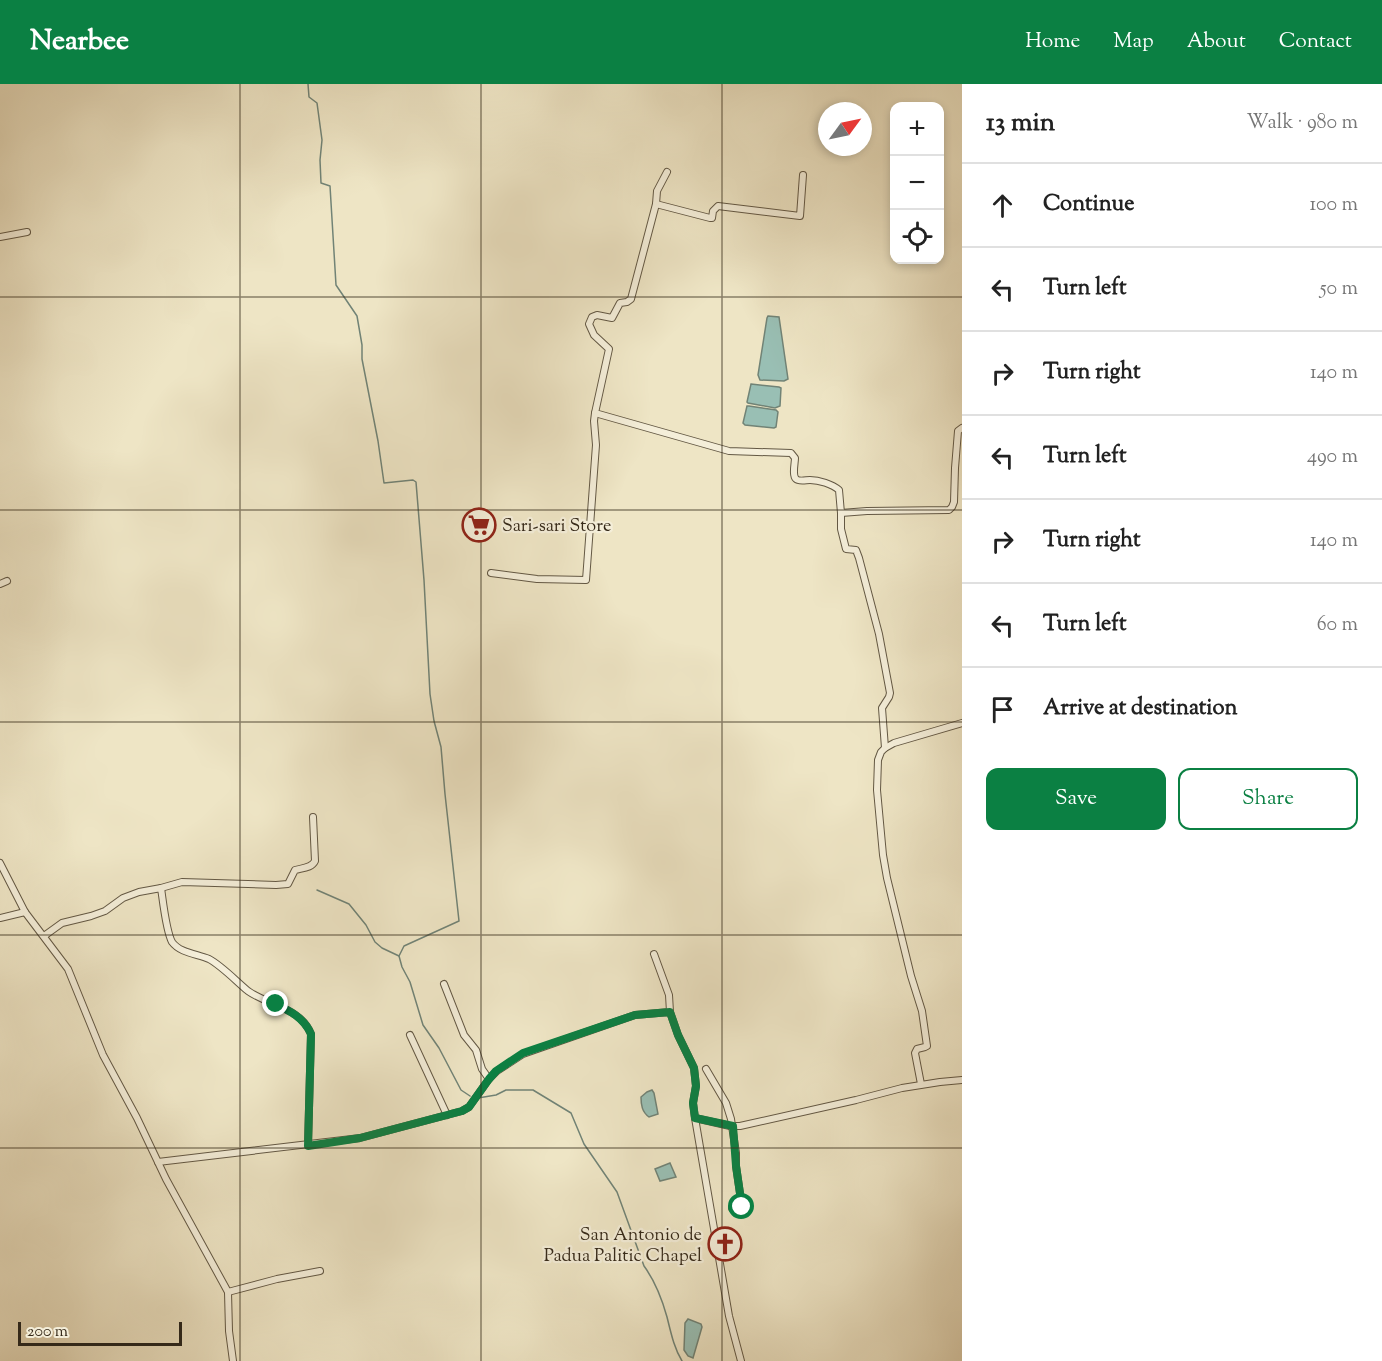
<!DOCTYPE html>
<meta charset="utf-8">
<style>
:root{--surface:#fff;--page:#f2f2f2;--text:#222;--muted:#767676;--line:#e0e0e0;--accent:#0b8043}
body{margin:0;font-family:"Sorts Mill Goudy",serif;background:var(--page);color:var(--text)}
.controls{position:absolute;right:18px;top:18px;display:grid;overflow:hidden;border-radius:12px;box-shadow:0 3px 9px #0003}
.controls button{width:54px;height:54px;display:grid;place-items:center;padding:0;border:0;border-bottom:2px solid var(--line);background:var(--surface);color:var(--text);font:30px sans-serif}
.compass{position:absolute;left:818px;top:18px;width:54px;height:54px;border-radius:50%;background:var(--surface);box-shadow:0 3px 9px #0003;rotate:57deg}
.scale{position:absolute;left:18px;bottom:15px;width:164px;box-sizing:border-box;padding-left:6px;border:3px solid #352919;border-top:0;font-size:16px;line-height:21px;white-space:nowrap;color:#352919;-webkit-text-stroke:4px #f4eed9;paint-order:stroke}
.stop{position:absolute;width:18px;height:18px;margin:-14px;border:4px solid #0b8043;border-radius:50%;background:#fff}
.stop.end{background:#0b8043;border-color:#fff;box-shadow:0 2px 6px #0008}
.list{margin:0;padding:0;list-style:none}
h2{display:flex;justify-content:space-between;align-items:center;height:78px;margin:0;padding:0 24px;font-size:26px}
h2 small{font-size:20px;font-weight:400;color:var(--muted)}
.list li{display:grid;grid-template-columns:39px 1fr auto;gap:18px;align-items:center;box-sizing:border-box;height:84px;padding:0 24px;border-top:2px solid var(--line)}
.list b{display:block;font-size:22px;white-space:nowrap}
.list em{font-size:20px;font-style:normal;color:var(--muted)}
.actions{display:flex;gap:12px;padding:18px 24px}
.actions a{flex:1;padding:14px 0;border:2px solid var(--accent);border-radius:12px;text-align:center;font-size:21px;color:var(--accent)}
.actions .main{background:var(--accent);color:#fff}
.icon{flex:none;width:33px;height:33px;fill:none;stroke:currentColor;stroke-width:2;stroke-linecap:round;stroke-linejoin:round}
.map{position:relative;flex:none;width:962px;height:1277px;overflow:hidden}
header{display:flex;align-items:center;gap:36px;box-sizing:border-box;height:84px;padding:0 30px;background:var(--accent);color:#fff}
header strong{font-size:28px}
nav{display:flex;gap:33px;margin-inline-start:auto;font-size:21px}
main{display:flex}
aside{flex:1;background:var(--surface)}
.map>svg:first-child{display:block}
</style>
<header>
<strong>Nearbee</strong>
<nav><a>Home</a><a>Map</a><a>About</a><a>Contact</a></nav>
</header>
<main>
<div class="map">
<svg width="962" height="1277" viewBox="0 0 962 1277">
<rect width="100%" height="100%" fill="#eee5c5"/>
<filter id="stains"><feTurbulence type="fractalNoise" baseFrequency=".00333" numOctaves="4"/><feColorMatrix values="0 0 0 0 .2 0 0 0 0 .09 0 0 0 0 .02 0 0 0 .5 -.17"/></filter>
<radialGradient id="worn" r=".72"><stop offset=".6" stop-color="#630" stop-opacity="0"/><stop offset="1" stop-color="#630" stop-opacity=".3"/></radialGradient>
<g fill="#99bfb4" stroke="#718376" stroke-width="1.5">
<polygon points="768,232 779,233 788,295 784,297 760,296 758,291 767,234"/>
<polygon points="751,300 779,303 781,304 780,322 775,324 748,319 747,318"/>
<polygon points="747,322 749,322 776,326 778,328 776,343 774,344 745,341 743,339"/>
<path d="M 652,1006 L 654,1009 L 658,1030 L 649,1033 C 642,1028 641,1021 641,1013 L 647,1008 Z"/>
<polygon points="670,1079 676,1093 660,1097 655,1085"/>
<polygon points="688,1235 701,1240 702,1243 693,1274 688,1272 684,1266 685,1239"/>
</g>
<g fill="none" stroke-linecap="round" stroke-linejoin="round">
<g stroke="#718376" stroke-width="1.5">
<polyline points="308,0 309,13 317,19 322,56 320,76 321,99 330,102 336,201 357,232 362,261 362,275 378,357 384,399 413,396 416,398 424,496 430,610 434,637 441,663 445,710 459,837 404,862 399,872 402,883 410,898 423,941 439,964 461,1006 470,1012"/>
<polyline points="317,806 349,820 366,841 375,858 382,864 399,872"/>
<path d="M 478,1014 L 496,1011 L 506,1006 L 533,1006 L 571,1029 L 584,1060 L 617,1108 L 644,1182 C 655,1197 662,1215 667,1233 C 671,1249 674,1264 682,1277"/>
</g>
<g stroke="#635844" stroke-width="8">
<g id="minor">
<path d="M 667,88 L 657,107 L 656,120 L 631,215 L 627,218 L 620,219 L 612,234 L 597,231 L 592,233 L 589,240 L 594,251 L 609,265 L 595,329 L 729,367 L 791,369 L 795,374 C 795,379 792,391 796,395 C 799,398 806,396 810,396 C 819,396 832,400 839,406 L 841,429 L 867,427 L 949,426 L 952,423 L 954,418 L 955,384 L 958,347 L 962,344"/>
<polyline points="656,120 710,134 712,134 713,127 718,122 800,132 803,91"/>
<polyline points="0,153 27,148"/>
<polyline points="841,429 841,445 846,465 856,466 859,474 879,550 890,609 889,613 882,624 885,664 881,668 878,676 877,706 883,771 887,794 911,892 922,927 927,962 925,963 917,965 915,969 921,1000"/>
<polyline points="491,489 537,495 586,496 596,361 594,337 595,329"/>
<polyline points="0,500 7,497"/>
<polyline points="885,664 894,659 962,639"/>
<polyline points="0,779 25,828 68,885 103,971 137,1034 166,1095 228,1208 229,1247 233,1277"/>
<path d="M 161,804 L 182,798 L 276,801 L 288,800 L 295,786 C 302,784 312,784 315,777 L 313,733"/>
<polyline points="0,834 25,828"/>
<path d="M 44,852 L 62,839 L 91,832 L 105,827 L 123,814 L 139,808 L 161,804 C 163,817 166,847 172,858 C 180,869 197,870 209,875 C 222,882 236,897 248,907 C 269,922 300,923 311,950 L 308,1061"/>
<polyline points="654,870 669,911 670,928 678,951 694,984 696,1002 693,1019 695,1034 729,1232 741,1277"/>
<polyline points="444,900 464,951 476,966 482,985 489,995"/>
<polyline points="410,951 447,1031"/>
<polyline points="706,985 726,1019 731,1035 736,1069 736,1082 742,1123 732,1124"/>
<polyline points="695,1034 730,1042 740,1042 856,1016 902,1004 940,998 962,996"/>
<polyline points="158,1078 360,1054 462,1027 469,1023 489,995 497,987 523,970 635,931 670,928"/>
<polyline points="228,1208 277,1195 320,1187"/>
</g>
</g>
<use href="#minor" stroke="#f4eed9" stroke-width="6"/>
</g>
<g fill="none" stroke-linecap="round" stroke-linejoin="round">
<path stroke="#0b8043" stroke-width="8" d="M 276,920 C 290,927 304,934 311,950 L 308,1062 L 360,1054 L 462,1027 L 469,1023 L 489,995 L 496,987 L 523,969 L 635,931 L 670,928 L 678,951 L 694,984 L 696,1002 L 693,1019 L 695,1034 L 733,1042 L 736,1082 L 742,1123"/>
</g>
<path fill="none" stroke="#352919" stroke-width="1.5" stroke-opacity="0.55" d="M 240,0 L 240,1277M 481,0 L 481,1277M 722,0 L 722,1277M 0,213 L 962,213M 0,426 L 962,426M 0,638 L 962,638M 0,851 L 962,851M 0,1064 L 962,1064"/>
<defs>
<g id="supermarket-ring" transform="scale(1.725)"><circle r="9.5" fill="#f4eed9" stroke="#8f2418" stroke-width="1.5"/><path d="M-6-5.5h2.5l.6 2H6L4.5 2H-2.5L-4.4-4H-6ZM-1.5 3.2a1.3 1.3 0 1 0 .1 0ZM3 3.2a1.3 1.3 0 1 0 .1 0Z" fill="#8f2418"/></g>
<g id="church-ring" transform="scale(1.725)"><circle r="9.5" fill="#f4eed9" stroke="#8f2418" stroke-width="1.5"/><path d="M-1.2-6h2.4v3.5h3.3v2.4h-3.3V6h-2.4V-.1h-3.3v-2.4h3.3Z" fill="#8f2418"/></g>
</defs>
<g fill-rule="evenodd">
<use href="#supermarket-ring" x="479" y="441"/>
<use href="#church-ring" x="725" y="1160"/>
</g>
<g text-anchor="middle" stroke-width="4.5" stroke-linejoin="round" paint-order="stroke">
<g font-size="18" fill="#352919" stroke="#f4eed9" text-anchor="start">
<text x="502" y="447">Sari-sari Store</text>
<text x="702" y="1156" text-anchor="end">San Antonio de<tspan x="702" dy="21">Padua Palitic Chapel</tspan></text>
</g>
</g>
<rect width="100%" height="100%" filter="url(#stains)"/>
<rect width="100%" height="100%" fill="url(#worn)"/>
</svg>
<div class="controls">
<button>+</button>
<button>−</button>
<button><svg class="icon" aria-label="locate" viewBox="0 0 24 24"><circle cx="12" cy="12" r="6"/><path d="M12 2v4M12 18v4M2 12h4M18 12h4"/></svg></button>
</div>
<svg class="compass" viewBox="-18 -18 36 36"><path d="M0-13l5 13h-10z" fill="#e53935"/><path d="M0 13l5-13h-10z" fill="#767676"/></svg>
<div class="scale">200 m</div>
<div class="stop" style="left:742px;top:1123px"></div>
<div class="stop end" style="left:276px;top:920px"></div>
</div>
<aside>
<h2>13 min<small>Walk · 980 m</small></h2>
<ul class="list">
<li><svg class="icon" aria-label="ahead" viewBox="0 0 24 24"><path d="M12 20V5M6 11l6-6 6 6"/></svg><div><b>Continue</b></div><em>100 m</em></li>
<li><svg class="icon" aria-label="left" viewBox="0 0 24 24"><path d="M17 20v-9H6M10 6l-5 5 5 5"/></svg><div><b>Turn left</b></div><em>50 m</em></li>
<li><svg class="icon" aria-label="right" viewBox="0 0 24 24"><path d="M7 20v-9h11M14 6l5 5-5 5"/></svg><div><b>Turn right</b></div><em>140 m</em></li>
<li><svg class="icon" aria-label="left" viewBox="0 0 24 24"><path d="M17 20v-9H6M10 6l-5 5 5 5"/></svg><div><b>Turn left</b></div><em>490 m</em></li>
<li><svg class="icon" aria-label="right" viewBox="0 0 24 24"><path d="M7 20v-9h11M14 6l5 5-5 5"/></svg><div><b>Turn right</b></div><em>140 m</em></li>
<li><svg class="icon" aria-label="left" viewBox="0 0 24 24"><path d="M17 20v-9H6M10 6l-5 5 5 5"/></svg><div><b>Turn left</b></div><em>60 m</em></li>
<li><svg class="icon" aria-label="arrive" viewBox="0 0 24 24"><path d="M6 21V4h12l-3 4 3 4H6"/></svg><div><b>Arrive at destination</b></div></li>
</ul>
<div class="actions"><a class="main">Save</a><a>Share</a></div>
</aside>
</main>
